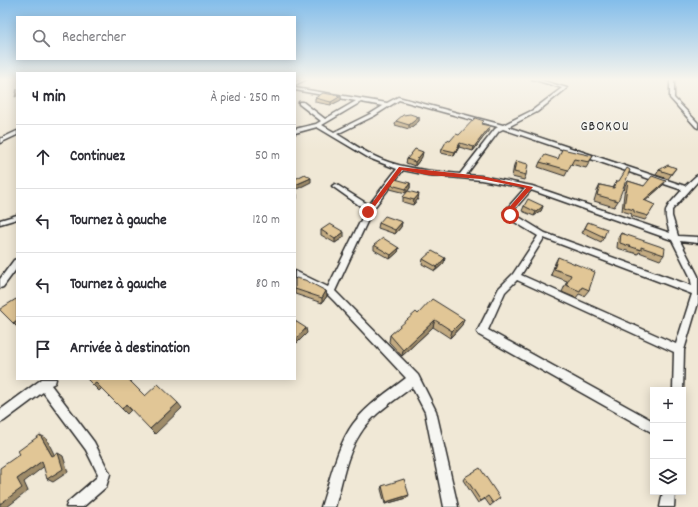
<!DOCTYPE html>
<html lang="fr">
<meta charset="utf-8">
<style>
:root{--surface:#fff;--page:#f2f2f3;--text:#2b2b33;--muted:#7c7c81;--line:#e1e1e2}
body{margin:0;font-family:Dekko,sans-serif;background:var(--page);color:var(--text)}
.controls{position:absolute;right:12px;bottom:12px;display:grid;overflow:hidden;border-radius:0px;box-shadow:0 2px 10px #0003}
.controls button{width:36px;height:36px;display:grid;place-items:center;padding:0;border:0;border-bottom:1px solid var(--line);background:var(--surface);color:var(--text);font:20px sans-serif}
.stop{position:absolute;width:12px;height:12px;margin:-9px;border:3px solid #c8321e;border-radius:50%;background:#fff}
.stop.end{background:#c8321e;border-color:#fff;box-shadow:0 1px 4px #0008}
.list{margin:0;padding:0;list-style:none}
h2{display:flex;justify-content:space-between;align-items:center;height:52px;margin:0;padding:0 16px;font-size:17px}
h2 small{font-size:13px;font-weight:400;color:var(--muted)}
.list li{display:grid;grid-template-columns:26px 1fr auto;gap:12px;align-items:center;box-sizing:border-box;height:64px;padding:0 16px;border-top:1px solid var(--line)}
.list b{display:block;font-size:15px;white-space:nowrap}
.list em{font-size:13px;font-style:normal;color:var(--muted)}
.icon{flex:none;width:22px;height:22px;fill:none;stroke:currentColor;stroke-width:2;stroke-linecap:round;stroke-linejoin:round}
.map{position:relative;flex:none;width:698px;height:507px;overflow:hidden}
.search{position:absolute;background:var(--surface);box-shadow:0 2px 10px #0003;left:16px;top:16px;width:280px;height:44px;display:flex;align-items:center;gap:10px;box-sizing:border-box;padding:0 14px;border-radius:0px;color:var(--muted);font-size:15px}
.panel{position:absolute;background:var(--surface);box-shadow:0 2px 10px #0003;left:16px;top:72px;width:280px;height:308px;border-radius:0px}
.map>svg:first-child{display:block}
</style>
<div class="map">
<svg width="698" height="507" viewBox="0 0 698 507">
<rect width="100%" height="100%" fill="#f0e8d6"/>
<filter id="ink" filterUnits="userSpaceOnUse"><feTurbulence type="fractalNoise" baseFrequency=".025" numOctaves="2"/><feDisplacementMap in="SourceGraphic" scale="8" xChannelSelector="R" yChannelSelector="G"/><feConvolveMatrix kernelMatrix="1 2 1 2 8 2 1 2 1" color-interpolation-filters="sRGB"/></filter>
<g filter="url(#ink)">
<g fill="none" stroke-linecap="round" stroke-linejoin="round">
<g stroke="#2b2b2b" stroke-width="3">
<g id="street">
<polygon points="302,79 307,79 295,85 295,82"/>
<path d="M 532,79 L 537,79 L 567,88 L 537,112 L 508,127 L 685,186 L 696,176 L 698,175 L 698,181 L 672,210 L 672,216 L 678,236 L 698,237 L 698,243 L 680,241 L 698,276 L 698,303 L 684,350 L 683,391 L 673,390 L 674,352 L 517,280 L 505,292 L 488,330 L 653,421 L 653,433 L 479,335 L 477,332 L 499,288 L 513,274 L 538,236 L 508,218 L 504,212 L 525,188 L 481,180 L 428,175 L 403,170 L 373,209 L 335,291 L 418,375 L 436,411 L 458,507 L 444,507 L 425,412 L 412,387 C 394,401 372,414 360,434 C 346,455 342,483 335,507 L 321,507 C 330,481 337,446 353,424 C 367,405 388,392 406,378 L 335,302 L 327,294 L 295,278 L 295,271 L 328,287 L 366,210 L 332,186 L 335,184 L 337,185 L 369,205 L 397,169 L 369,158 L 317,127 L 295,133 L 295,129 L 316,124 L 321,121 L 299,104 L 299,102 L 303,102 L 325,119 L 356,101 L 295,90 L 295,88 L 387,103 L 398,97 L 503,125 L 533,110 L 562,88 ZM 399,100 L 498,127 L 495,129 L 460,174 C 431,171 399,169 372,155 C 360,149 349,141 337,134 L 374,116 ZM 361,102 L 383,106 L 370,114 L 334,132 L 322,125 ZM 503,129 L 682,190 C 665,210 662,207 670,233 L 532,186 L 481,176 L 466,175 L 499,131 ZM 531,190 L 672,240 L 690,276 L 692,286 L 545,233 L 514,214 L 512,212 ZM 544,238 L 692,294 L 676,344 L 521,275 Z"/>
<polygon points="670,79 674,79 674,98 698,123 698,128 696,127 670,98"/>
<polygon points="17,131 17,135 0,143 0,139"/>
<polygon points="17,215 17,219 0,224 0,220"/>
<polygon points="17,259 17,268 3,287 0,288 0,279 14,260"/>
<polygon points="42,379 56,379 55,383 51,385 94,442 110,474 106,487 83,507 66,507 68,502 96,478 98,474 86,450 43,392 4,421 0,423 0,410"/>
<polygon points="663,492 675,492 674,507 660,507"/>
</g>
</g>
<use href="#street" fill="#f6f6f2" fill-rule="evenodd"/>
</g>
<g fill="#c2aa81" stroke="#2b2b2b">
<polygon points="341,96 341,100 331,105 315,102 315,98"/>
<polygon points="419,117 419,121 409,129 395,125 396,121"/>
<polygon points="483,124 489,130 473,151 459,147 454,156 441,153 442,149 450,141 459,135"/>
<polygon points="593,156 586,168 571,164 565,176 538,167 540,162 558,159"/>
<polygon points="422,157 415,166 406,163 407,159"/>
<polygon points="516,161 526,175 524,180 512,177 514,165"/>
<polygon points="676,168 668,179 656,175 659,170"/>
<polygon points="617,181 618,201 614,207 594,201 597,191 600,185 613,188"/>
<polygon points="628,181 644,186 663,185 645,201 655,205 645,220 631,216 632,214 622,211 625,185"/>
<polygon points="410,183 410,188 406,193 390,189 391,185"/>
<polygon points="403,197 418,199 413,205 403,202"/>
<polygon points="524,206 543,206 541,211 534,216 522,211"/>
<polygon points="402,222 401,227 395,234 378,228 379,223"/>
<polygon points="588,222 604,237 601,242 582,233"/>
<polygon points="321,230 344,237 335,243 321,235"/>
<polygon points="621,233 664,255 660,260 639,252 638,254 617,248 618,238"/>
<polygon points="374,245 399,248 398,252 390,259 374,250"/>
<polygon points="558,257 589,290 584,296 579,294 576,298 562,292 567,281 551,275 555,263"/>
<polygon points="423,259 444,263 435,271 422,264"/>
<polygon points="295,279 326,291 327,296 322,303 295,294"/>
<polygon points="418,314 464,319 462,325 450,338 433,327 402,356 389,342 390,335"/>
<polygon points="295,321 307,333 297,343 295,342"/>
<polygon points="465,477 497,500 490,506 485,499 478,503 463,480"/>
<polygon points="382,486 407,498 385,504 381,489"/>
</g>
<g fill="#9e8b69" stroke="#2b2b2b">
<polygon points="341,96 341,100 331,105 331,102"/>
<polygon points="419,117 419,121 409,129 409,125"/>
<polygon points="490,126 489,130 473,151 474,147"/>
<polygon points="460,143 459,147 454,156 455,152"/>
<polygon points="423,152 422,157 415,166 415,162"/>
<polygon points="311,178 311,182 295,190 295,185"/>
<polygon points="666,181 663,185 641,205 644,200"/>
<polygon points="410,183 410,188 406,193 406,189"/>
<polygon points="297,194 297,199 295,199 295,195"/>
<polygon points="419,194 418,199 413,205 414,200"/>
<polygon points="543,206 541,211 534,216 536,212"/>
<polygon points="402,222 401,227 395,234 395,230"/>
<polygon points="344,232 344,237 335,243 335,239"/>
<polygon points="399,248 398,252 390,259 391,255"/>
<polygon points="445,258 444,263 435,271 437,267"/>
<polygon points="326,291 327,296 322,303 322,298"/>
<polygon points="464,319 462,325 450,338 452,331"/>
<polygon points="17,320 17,327 13,323"/>
<polygon points="435,320 433,327 402,356 403,350"/>
<polygon points="306,328 307,333 297,343 296,339"/>
<polygon points="96,383 102,388 99,391 93,385"/>
<polygon points="178,403 182,408 155,434 150,429"/>
<polygon points="126,404 131,410 127,414 122,409"/>
<polygon points="40,435 46,438 57,460 52,456"/>
<polygon points="58,453 63,456 68,472 53,482 47,479"/>
<polygon points="42,461 47,464 24,482 28,491 7,507 0,507 0,504 17,479"/>
<polygon points="409,495 407,498 385,504 386,502"/>
</g>
<g fill="#e1c696" stroke="#2b2b2b">
<polygon points="17,89 17,96 15,97"/>
<polygon points="323,93 341,96 331,102 315,98"/>
<polygon points="410,114 419,117 409,125 396,121 403,115"/>
<polygon points="475,118 484,121 481,124 490,126 474,147 460,143 455,152 442,149 447,140 450,141 456,134 459,135"/>
<polygon points="415,149 423,152 415,162 407,159"/>
<polygon points="562,149 593,156 589,162 574,159 568,170 540,162 545,155 558,159"/>
<polygon points="516,161 528,164 526,175 514,172"/>
<polygon points="668,165 676,168 671,174 659,170"/>
<polygon points="627,168 630,170 618,201 597,195 600,185 614,188 617,181 619,181"/>
<polygon points="305,174 311,178 295,185 295,179"/>
<polygon points="652,176 666,181 644,200 655,205 648,216 634,212 634,210 624,207 628,181 644,186"/>
<polygon points="395,179 410,183 406,189 391,185"/>
<polygon points="408,191 419,194 414,200 403,197"/>
<polygon points="528,199 543,206 536,212 524,206"/>
<polygon points="385,216 402,222 395,230 379,223"/>
<polygon points="588,222 607,229 604,237 585,228"/>
<polygon points="330,224 344,232 335,239 321,230"/>
<polygon points="621,233 665,248 664,255 641,247 641,250 620,243"/>
<polygon points="383,238 399,248 391,255 374,245"/>
<polygon points="432,251 445,258 437,267 423,259"/>
<polygon points="558,257 595,272 589,290 582,287 580,291 566,285 571,275 554,269"/>
<polygon points="296,278 305,280 326,291 322,298 295,289 295,279"/>
<polygon points="16,299 17,301 17,320 13,323 0,310 0,309"/>
<polygon points="432,299 464,319 452,331 435,320 403,350 390,335 416,312 418,314"/>
<polygon points="295,321 306,328 296,339 295,338"/>
<polygon points="87,379 128,379 145,396 158,384 178,403 150,429 126,404 122,409 96,383 93,385"/>
<polygon points="40,435 52,456 58,453 63,469 47,479 42,461 17,479 22,488 0,504 0,468 20,454 18,451"/>
<polygon points="480,468 500,498 493,503 488,496 481,501 465,477"/>
<polygon points="404,479 409,495 386,502 382,486"/>
</g>
</g>
<linearGradient id="sky" x2="0" y2="1"><stop stop-color="#83bdea"/><stop offset="0.53" stop-color="#f8f5ed"/><stop offset="1" stop-color="#f8f5ed" stop-opacity="0"/></linearGradient>
<rect width="698" height="150" fill="url(#sky)"/>
<polygon fill="#c8321e" points="399,167 481,176 533,187 511,212 512,215 510,217 505,212 526,188 481,179 428,175 402,170 370,213 366,213 366,211"/>
<g text-anchor="middle" stroke-width="3" stroke-linejoin="round" paint-order="stroke">
<g font-size="14" letter-spacing="1" fill="#2b2b2b" stroke="#f6f6f2">
<text x="605" y="130">GBOKOU</text>
</g>
</g>
</svg>
<div class="controls">
<button>+</button>
<button>−</button>
<button><svg class="icon" aria-label="layers" viewBox="0 0 24 24"><path d="M12 4l9 5-9 5-9-5zM3 14l9 5 9-5"/></svg></button>
</div>
<div class="stop" style="left:510px;top:215px"></div>
<div class="stop end" style="left:368px;top:212px"></div>
<div class="search"><svg class="icon" aria-label="search" viewBox="0 0 24 24"><circle cx="10" cy="10" r="6"/><path d="M15 15l6 6"/></svg>Rechercher</div>
<section class="panel">
<h2>4 min<small>À pied · 250 m</small></h2>
<ul class="list">
<li><svg class="icon" aria-label="ahead" viewBox="0 0 24 24"><path d="M12 20V5M6 11l6-6 6 6"/></svg><div><b>Continuez</b></div><em>50 m</em></li>
<li><svg class="icon" aria-label="left" viewBox="0 0 24 24"><path d="M17 20v-9H6M10 6l-5 5 5 5"/></svg><div><b>Tournez à gauche</b></div><em>120 m</em></li>
<li><svg class="icon" aria-label="left" viewBox="0 0 24 24"><path d="M17 20v-9H6M10 6l-5 5 5 5"/></svg><div><b>Tournez à gauche</b></div><em>80 m</em></li>
<li><svg class="icon" aria-label="arrive" viewBox="0 0 24 24"><path d="M6 21V4h12l-3 4 3 4H6"/></svg><div><b>Arrivée à destination</b></div></li>
</ul>
</section>
</div>
